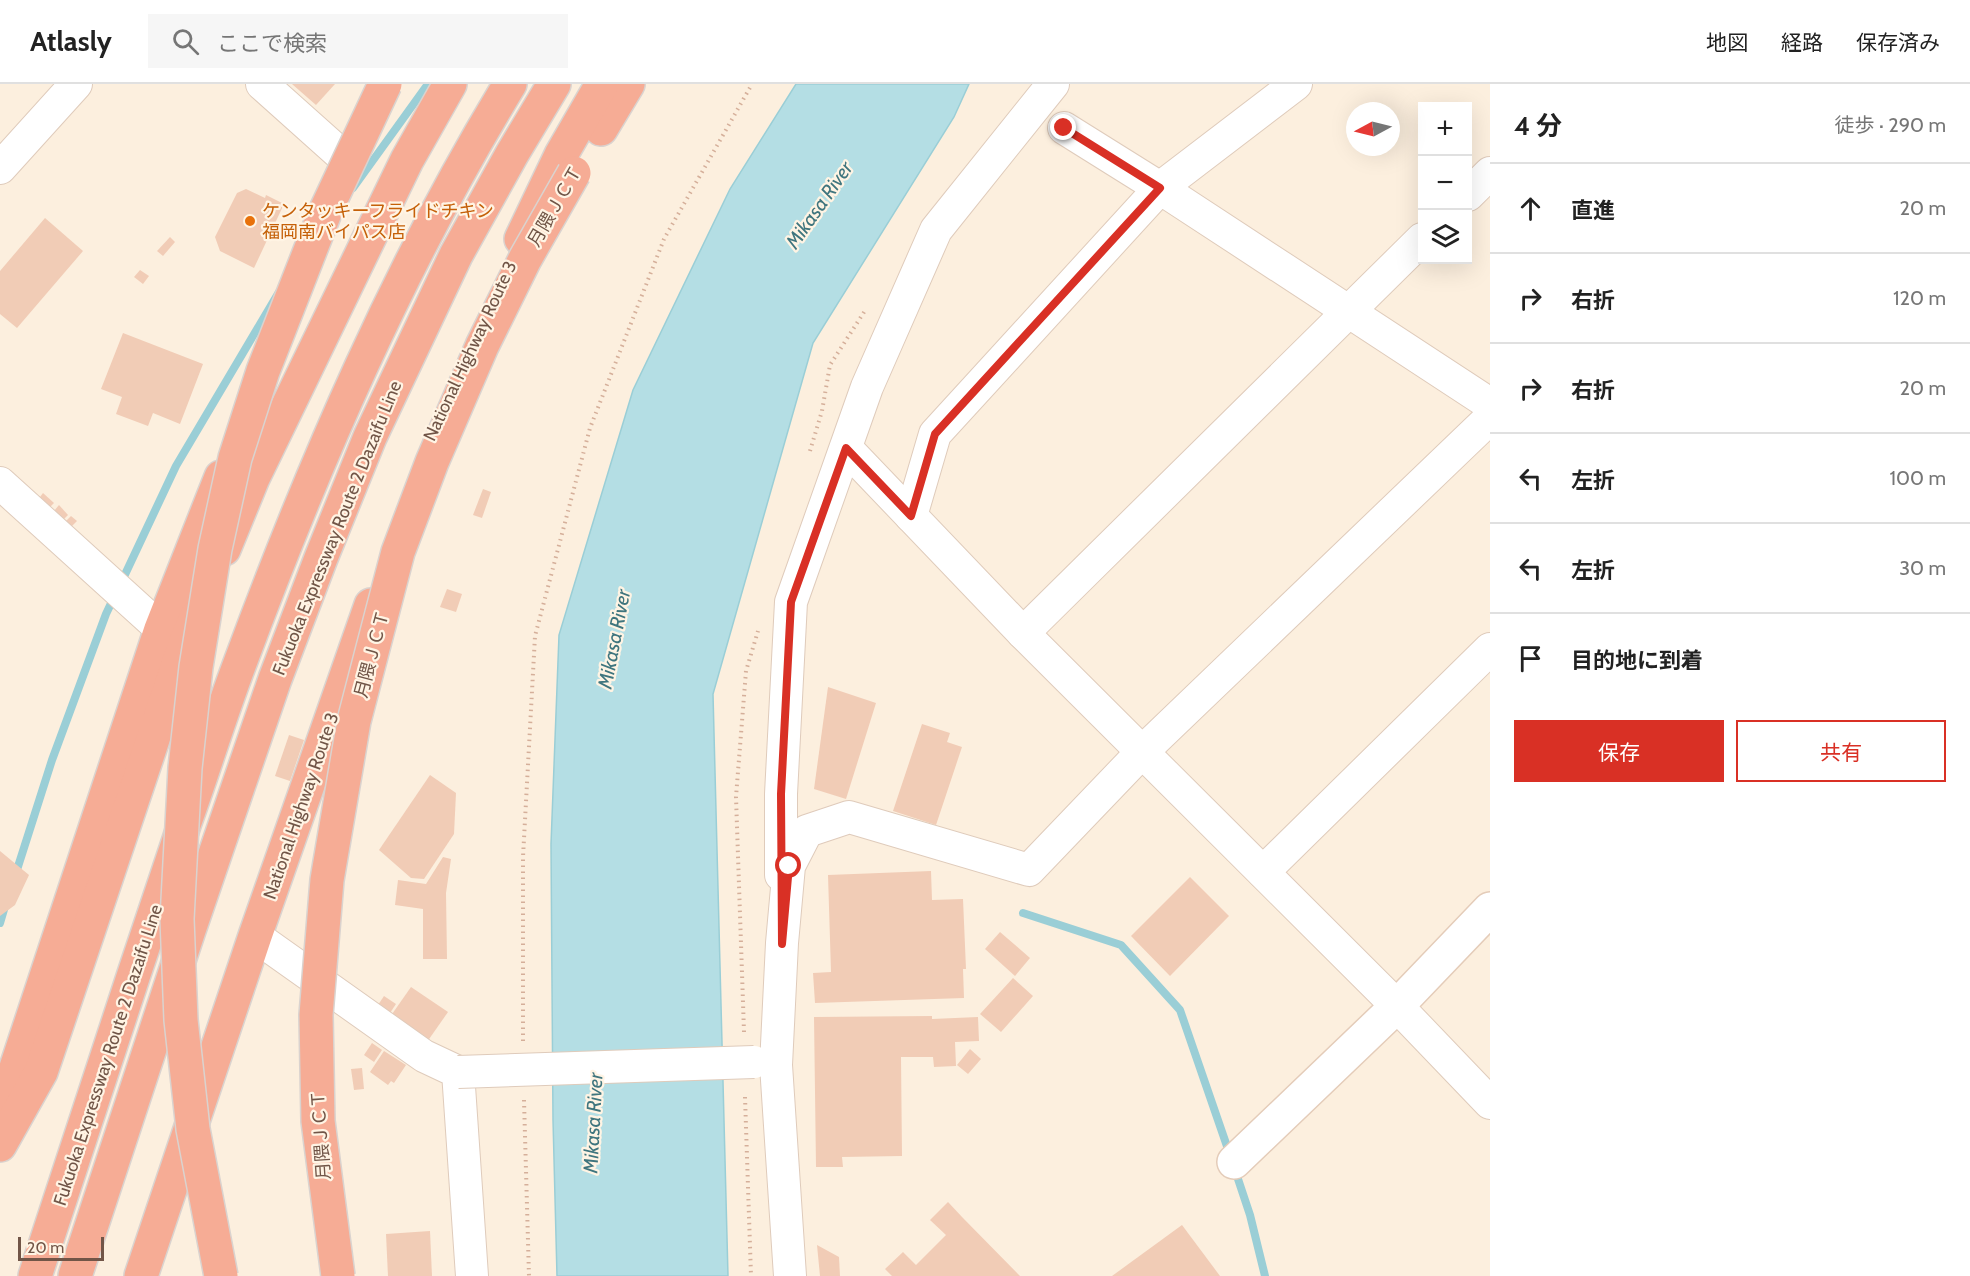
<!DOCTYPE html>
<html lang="ja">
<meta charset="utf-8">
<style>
:root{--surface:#fff;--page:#f6f6f6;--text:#222;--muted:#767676;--line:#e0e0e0;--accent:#d93025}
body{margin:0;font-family:Cabin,"Noto Sans JP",sans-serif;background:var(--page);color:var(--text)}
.controls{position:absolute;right:18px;top:18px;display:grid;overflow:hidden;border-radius:0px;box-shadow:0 6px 24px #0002}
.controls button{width:54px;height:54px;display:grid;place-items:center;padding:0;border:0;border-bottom:2px solid var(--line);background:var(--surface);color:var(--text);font:30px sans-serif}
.compass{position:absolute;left:1346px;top:18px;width:54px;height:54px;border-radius:50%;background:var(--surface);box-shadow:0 6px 24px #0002;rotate:263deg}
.scale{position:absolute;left:18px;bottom:15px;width:86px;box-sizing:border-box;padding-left:6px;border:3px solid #715547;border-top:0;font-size:16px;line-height:21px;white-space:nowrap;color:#715547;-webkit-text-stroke:4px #fff4e4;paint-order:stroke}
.stop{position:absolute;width:18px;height:18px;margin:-14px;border:4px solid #d93025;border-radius:50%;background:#fff}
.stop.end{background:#d93025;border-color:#fff;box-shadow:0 2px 6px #0008}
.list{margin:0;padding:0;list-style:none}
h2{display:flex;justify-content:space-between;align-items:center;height:78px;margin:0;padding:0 24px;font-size:26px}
h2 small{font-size:20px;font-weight:400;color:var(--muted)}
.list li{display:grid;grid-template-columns:39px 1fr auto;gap:18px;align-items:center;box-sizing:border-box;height:90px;padding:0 24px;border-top:2px solid var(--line)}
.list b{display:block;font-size:22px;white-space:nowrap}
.list em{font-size:20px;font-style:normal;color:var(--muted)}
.actions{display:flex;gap:12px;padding:18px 24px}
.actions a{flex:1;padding:14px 0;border:2px solid var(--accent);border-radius:0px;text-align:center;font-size:21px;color:var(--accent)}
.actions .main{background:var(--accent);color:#fff}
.icon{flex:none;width:33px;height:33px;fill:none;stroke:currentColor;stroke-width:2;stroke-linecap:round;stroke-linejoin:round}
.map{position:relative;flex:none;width:1490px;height:1192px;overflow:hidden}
header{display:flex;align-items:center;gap:36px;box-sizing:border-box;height:84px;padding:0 30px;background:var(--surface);border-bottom:2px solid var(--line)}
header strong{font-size:28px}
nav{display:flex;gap:33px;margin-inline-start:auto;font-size:21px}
.search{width:420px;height:54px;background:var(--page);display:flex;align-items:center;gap:15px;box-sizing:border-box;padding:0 21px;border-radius:0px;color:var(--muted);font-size:22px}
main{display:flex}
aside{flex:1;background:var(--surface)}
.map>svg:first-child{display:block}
</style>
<header>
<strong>Atlasly</strong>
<div class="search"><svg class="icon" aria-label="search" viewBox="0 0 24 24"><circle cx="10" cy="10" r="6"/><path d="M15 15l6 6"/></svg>ここで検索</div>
<nav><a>地図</a><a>経路</a><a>保存済み</a></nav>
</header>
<main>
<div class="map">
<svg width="1490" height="1192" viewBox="0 0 1490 1192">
<rect width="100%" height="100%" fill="#fcefde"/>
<polygon fill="#b4dee4" stroke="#9aced6" stroke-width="1.5" points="796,0 969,0 954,33 813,259 713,610 728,1192 557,1192 553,1036 551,760 559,551 633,306 730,105"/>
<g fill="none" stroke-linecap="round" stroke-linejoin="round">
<g stroke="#9aced6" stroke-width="8">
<polyline points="353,104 428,0"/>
<polyline points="121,499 176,382 279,208"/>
<polyline points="15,792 52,676 106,530 115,511"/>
<polyline points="1023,829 1121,861 1180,926 1230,1071"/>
<polyline points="0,839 5,822"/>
<polyline points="1235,1086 1250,1131 1265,1192"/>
</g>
</g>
<g fill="#f1ccb6">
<polygon points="292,0 335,0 316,21"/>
<polygon points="246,105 265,114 266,111 284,120 254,184 220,167 215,153 237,109"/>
<polygon points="45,134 83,167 17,244 0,230 0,187"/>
<polygon points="170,153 175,158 163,172 157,167"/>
<polygon points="140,186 149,192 143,200 134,193"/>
<polygon points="123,249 203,280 180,340 153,329 148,342 116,330 122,313 101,305"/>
<polygon points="483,405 491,408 482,434 473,431"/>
<polygon points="43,409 54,419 47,426 37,417"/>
<polygon points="59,421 68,431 63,436 54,427"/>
<polygon points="71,432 77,437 71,443 65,438"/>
<polygon points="447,505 462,510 456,528 440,523"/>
<polygon points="828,603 876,619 846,715 814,705"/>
<polygon points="922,640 950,649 947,658 962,663 936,741 893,727"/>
<polygon points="289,651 304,656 290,697 275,692"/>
<polygon points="430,691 456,709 454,750 424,795 411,794 379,766"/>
<polygon points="0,767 29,791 15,821 0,832"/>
<polygon points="443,773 451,775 446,809 447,875 423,875 423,825 395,821 398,796 426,800"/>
<polygon points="931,787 932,816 963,815 966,885 963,885 964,914 815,919 813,889 831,888 828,791"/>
<polygon points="1190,793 1229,832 1170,892 1131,852"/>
<polygon points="1000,848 1030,874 1015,892 985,865"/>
<polygon points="1013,894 1033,912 1001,948 980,930"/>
<polygon points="411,903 448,928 427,958 390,933"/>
<polygon points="384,912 396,920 390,929 378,921"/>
<polygon points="932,932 932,935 978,933 979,957 955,958 956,982 934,983 933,973 901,973 902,1072 842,1073 843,1083 816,1083 814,933"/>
<polygon points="372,959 382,966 374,978 364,971"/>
<polygon points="970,965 981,975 968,990 957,981"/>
<polygon points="384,967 406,981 394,999 391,997 388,1001 370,988"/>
<polygon points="362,984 364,1005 354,1006 351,985"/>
<polygon points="948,1118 963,1134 1020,1192 892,1192 885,1185 903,1168 916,1181 946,1151 930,1136"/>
<polygon points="1182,1141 1220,1192 1112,1192"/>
<polygon points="430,1147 432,1192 388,1192 386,1150"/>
<polygon points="817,1161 839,1173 840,1192 820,1192"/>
</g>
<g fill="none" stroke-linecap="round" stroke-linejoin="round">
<g stroke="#dfcbbb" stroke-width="34">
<g id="street">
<polyline points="262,0 347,76"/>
<polyline points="1064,44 1160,104 1296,0"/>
<polyline points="0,84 76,0"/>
<polyline points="1468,111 1490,89"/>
<polyline points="846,364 1023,549 1397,922 1490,1019"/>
<polyline points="0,399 161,545"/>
<polyline points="911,432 935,350 1160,104 1490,320"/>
<polyline points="1023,549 1422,155"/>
<polyline points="1263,788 1490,565"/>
<polyline points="781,791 781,710 791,518 867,303 936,146 1053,0"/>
<polyline points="255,852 424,972 458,988 472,1192"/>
<polyline points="790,1192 776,981 782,859 789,782 807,747 849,733 1029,786 1143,667 1490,334"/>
</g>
</g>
<g stroke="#e4ccb9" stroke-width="36">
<polyline id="secondary" points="1234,1078 1397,922 1490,825"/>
</g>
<g stroke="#dad3cf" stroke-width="36">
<g id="highway">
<polyline points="601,45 628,0"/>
<polyline points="521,155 561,71 602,0"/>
<polyline points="224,465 253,394 407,76 450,0"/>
<polyline points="0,1032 161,545 221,393"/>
<polyline points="0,1061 41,988 185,560 197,532"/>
<path d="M 35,1192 C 84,1040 134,889 185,738 C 204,685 220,632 240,579 C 314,379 399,182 510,0"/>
<polyline points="75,1192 189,846 275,595 321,474 370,353 456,171 512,70 554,0"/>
<polyline points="141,1192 255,852 371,521"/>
</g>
</g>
<g stroke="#d5af9a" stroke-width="4" stroke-dasharray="1.5 4.5" stroke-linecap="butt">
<polyline points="810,367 822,327 830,281 866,225"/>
<polyline points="744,948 736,713 746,587 758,547"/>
<polyline points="523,957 523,773 535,552 590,344 664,155 752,0"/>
<polyline points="745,1013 751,1192"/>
<polyline points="524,1016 529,1192"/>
</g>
<use href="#street" stroke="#fff" stroke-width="32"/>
<use href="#secondary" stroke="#fff" stroke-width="33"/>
<use href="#highway" stroke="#f6ac95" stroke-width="33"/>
<g stroke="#dfcbbb" stroke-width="34" stroke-linecap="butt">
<polyline id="street-bridge" points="458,988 754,978"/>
</g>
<g stroke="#dad3cf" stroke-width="36" stroke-linecap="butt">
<g id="highway-bridge">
<polyline points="221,1192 193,1045 181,936 177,835 185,684 196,583 215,465 235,374 263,287 326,126 385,0"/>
<polyline points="338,1192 318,1037 316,931 327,796 354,637 398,468 432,378 482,262 525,175 574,89"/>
</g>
</g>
<use href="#street-bridge" stroke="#fff" stroke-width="32"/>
<use href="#highway-bridge" stroke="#f6ac95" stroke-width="33"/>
</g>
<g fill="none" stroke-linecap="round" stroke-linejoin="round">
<polyline stroke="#d93025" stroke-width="8" points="789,782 782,860 781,710 791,518 846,364 911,432 935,350 1160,104 1064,44"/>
</g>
<circle fill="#e8710a" stroke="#fff4e4" stroke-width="2" cx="250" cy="137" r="6"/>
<g text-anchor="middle" stroke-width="4.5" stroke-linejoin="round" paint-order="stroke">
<g font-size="18" fill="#715547" stroke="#fff4e4">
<text transform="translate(555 122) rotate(-60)" y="6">月隈ＪＣＴ</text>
<text transform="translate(470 267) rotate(-65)" y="6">National Highway Route 3</text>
<text transform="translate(337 444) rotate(-68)" y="6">Fukuoka Expressway Route 2 Dazaifu Line</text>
<text transform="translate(372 570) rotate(-75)" y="6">月隈ＪＣＴ</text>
<text transform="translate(301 722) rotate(-71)" y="6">National Highway Route 3</text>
<text transform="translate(108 971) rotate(-72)" y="6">Fukuoka Expressway Route 2 Dazaifu Line</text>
<text transform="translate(321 1051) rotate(-94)" y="6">月隈ＪＣＴ</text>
</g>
<g font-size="18" fill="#c56008" stroke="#fff4e4" text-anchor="start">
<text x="262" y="133">ケンタッキーフライドチキン<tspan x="262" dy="21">福岡南バイパス店</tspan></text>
</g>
<g font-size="20" font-style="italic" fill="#3f757e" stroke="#fff4e4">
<text transform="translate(819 121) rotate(-55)" y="7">Mikasa River</text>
<text transform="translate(614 555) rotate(-79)" y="7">Mikasa River</text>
<text transform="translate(593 1039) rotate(-87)" y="7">Mikasa River</text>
</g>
</g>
</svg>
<div class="controls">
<button>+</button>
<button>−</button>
<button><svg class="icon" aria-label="layers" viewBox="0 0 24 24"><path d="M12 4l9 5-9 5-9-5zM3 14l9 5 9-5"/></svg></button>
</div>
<svg class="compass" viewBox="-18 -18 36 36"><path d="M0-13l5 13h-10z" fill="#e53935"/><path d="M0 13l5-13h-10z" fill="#767676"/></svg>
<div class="scale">20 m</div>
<div class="stop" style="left:789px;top:782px"></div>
<div class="stop end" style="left:1064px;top:44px"></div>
</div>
<aside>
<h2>4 分<small>徒歩 · 290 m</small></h2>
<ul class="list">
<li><svg class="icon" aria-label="ahead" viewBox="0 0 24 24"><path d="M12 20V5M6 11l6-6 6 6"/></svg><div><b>直進</b></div><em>20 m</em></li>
<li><svg class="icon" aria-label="right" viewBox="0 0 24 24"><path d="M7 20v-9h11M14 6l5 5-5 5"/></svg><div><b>右折</b></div><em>120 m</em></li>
<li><svg class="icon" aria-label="right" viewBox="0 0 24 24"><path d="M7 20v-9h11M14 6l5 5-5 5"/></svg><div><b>右折</b></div><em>20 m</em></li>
<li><svg class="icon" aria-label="left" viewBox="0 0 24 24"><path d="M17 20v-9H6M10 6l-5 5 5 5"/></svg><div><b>左折</b></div><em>100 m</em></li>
<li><svg class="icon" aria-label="left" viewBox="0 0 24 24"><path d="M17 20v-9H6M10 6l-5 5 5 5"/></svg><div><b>左折</b></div><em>30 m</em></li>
<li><svg class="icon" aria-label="arrive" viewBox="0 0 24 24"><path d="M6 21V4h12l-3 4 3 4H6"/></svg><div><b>目的地に到着</b></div></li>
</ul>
<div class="actions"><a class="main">保存</a><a>共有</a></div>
</aside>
</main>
